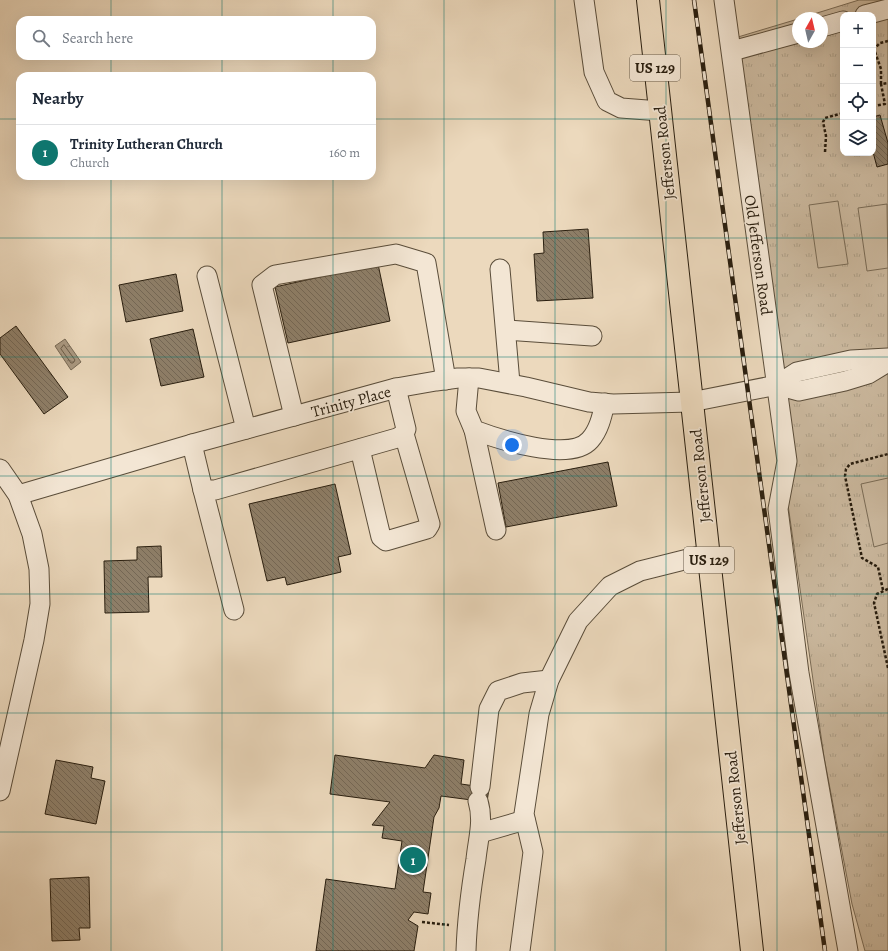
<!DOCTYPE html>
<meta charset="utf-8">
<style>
:root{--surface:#fff;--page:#f2f2f3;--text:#1f2937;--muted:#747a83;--line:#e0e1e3;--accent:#0f766e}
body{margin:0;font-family:Alegreya,serif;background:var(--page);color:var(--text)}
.controls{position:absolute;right:12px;top:12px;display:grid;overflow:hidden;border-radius:8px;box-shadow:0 4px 16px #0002}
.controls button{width:36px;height:36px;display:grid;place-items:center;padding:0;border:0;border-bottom:1px solid var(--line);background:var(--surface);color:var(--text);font:20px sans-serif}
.compass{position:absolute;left:792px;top:12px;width:36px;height:36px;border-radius:50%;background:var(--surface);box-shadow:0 4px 16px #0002;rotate:8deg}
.you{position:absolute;left:512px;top:445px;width:14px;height:14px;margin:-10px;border:3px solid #fff;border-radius:50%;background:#1a73e8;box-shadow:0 0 0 6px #1a73e833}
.badge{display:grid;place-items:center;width:26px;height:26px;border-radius:50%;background:var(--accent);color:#fff;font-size:13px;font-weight:700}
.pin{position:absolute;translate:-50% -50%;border:2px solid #fff;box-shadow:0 1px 4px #0006}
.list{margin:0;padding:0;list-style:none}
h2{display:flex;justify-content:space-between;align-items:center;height:52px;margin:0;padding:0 16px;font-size:17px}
h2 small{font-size:13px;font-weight:400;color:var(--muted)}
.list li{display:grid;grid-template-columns:26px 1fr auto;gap:12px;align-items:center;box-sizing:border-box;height:56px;padding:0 16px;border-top:1px solid var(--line)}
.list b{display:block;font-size:15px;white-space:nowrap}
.list p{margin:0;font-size:13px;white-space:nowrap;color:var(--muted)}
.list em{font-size:13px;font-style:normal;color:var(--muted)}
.icon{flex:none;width:22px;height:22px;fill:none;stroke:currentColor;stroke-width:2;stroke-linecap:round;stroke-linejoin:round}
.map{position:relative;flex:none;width:888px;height:951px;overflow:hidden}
.search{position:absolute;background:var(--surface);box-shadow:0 4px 16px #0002;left:16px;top:16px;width:360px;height:44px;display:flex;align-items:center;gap:10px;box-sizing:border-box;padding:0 14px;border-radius:12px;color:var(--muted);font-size:15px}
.panel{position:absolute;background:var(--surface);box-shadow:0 4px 16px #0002;left:16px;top:72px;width:360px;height:108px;border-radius:12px}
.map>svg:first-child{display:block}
</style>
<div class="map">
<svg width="888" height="951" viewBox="0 0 888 951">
<defs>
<pattern id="grass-tufts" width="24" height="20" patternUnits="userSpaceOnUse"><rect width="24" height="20" fill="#cbb99f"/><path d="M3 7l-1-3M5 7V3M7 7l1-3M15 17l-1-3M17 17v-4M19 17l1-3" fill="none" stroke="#ae9f88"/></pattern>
<pattern id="water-ripples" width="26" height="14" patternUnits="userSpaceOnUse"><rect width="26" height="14" fill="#aa9982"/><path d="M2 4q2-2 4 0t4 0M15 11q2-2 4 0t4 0" fill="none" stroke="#8a7c69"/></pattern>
<pattern id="building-back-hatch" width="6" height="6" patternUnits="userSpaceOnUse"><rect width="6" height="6" fill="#8e7f69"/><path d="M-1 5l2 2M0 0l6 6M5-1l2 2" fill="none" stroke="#746755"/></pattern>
</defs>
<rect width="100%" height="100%" fill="#ecd9bd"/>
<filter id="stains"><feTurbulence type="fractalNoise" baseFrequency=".005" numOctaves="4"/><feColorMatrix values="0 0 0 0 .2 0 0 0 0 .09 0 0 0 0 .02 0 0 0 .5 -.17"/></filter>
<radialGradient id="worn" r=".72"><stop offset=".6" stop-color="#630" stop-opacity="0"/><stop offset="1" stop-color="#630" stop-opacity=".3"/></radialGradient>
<path fill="url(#grass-tufts)" stroke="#7a6c57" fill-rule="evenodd" d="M 859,0 L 888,0 L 888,951 L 865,951 L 852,904 L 824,757 L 729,91 L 728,40 L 798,19 L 798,42 L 822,42 L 822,18 L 801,18 ZM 843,15 L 873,15 L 873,153 L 843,153 Z"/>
<g fill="#cbb99f" stroke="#7a6c57">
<polygon points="838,201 848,264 818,268 809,205"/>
<polygon points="887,204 888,268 867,271 858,208"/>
<polygon points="888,478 888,543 874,547 861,484"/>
</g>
<polygon fill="url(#water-ripples)" stroke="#766854" points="65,339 81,362 71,370 55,346"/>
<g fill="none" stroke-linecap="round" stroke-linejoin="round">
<polygon stroke="#6a5c48" stroke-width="1" points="64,345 75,360 73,363 71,363 61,349"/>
</g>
<g fill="url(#building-back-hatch)" stroke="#291e0f">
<polygon points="880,115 888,143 888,164 877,167 873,152 873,117"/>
<polygon points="588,229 593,298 537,301 534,254 544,253 543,232"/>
<polygon points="378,264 390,321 288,343 275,287"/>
<polygon points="176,274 183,311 126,322 119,285"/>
<polygon points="16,326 68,397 44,414 0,354 0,338"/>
<polygon points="193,329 204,377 161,386 150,339"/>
<polygon points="608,462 617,506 506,527 498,483"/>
<polygon points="335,484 351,554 338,557 341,572 287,585 285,577 267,581 249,504"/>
<polygon points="161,546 162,577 148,577 149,612 105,613 104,561 137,560 137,547"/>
<polygon points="335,755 425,768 434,755 464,760 461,784 489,788 487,802 441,796 439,808 434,817 423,892 431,893 428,914 414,912 408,920 418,926 414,951 316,951 326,879 395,889 402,841 382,838 384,826 372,825 390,802 330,794"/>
<polygon points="56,760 93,767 91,778 105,781 96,824 45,814"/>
<polygon points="89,877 90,928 79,928 80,940 52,941 50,879"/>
</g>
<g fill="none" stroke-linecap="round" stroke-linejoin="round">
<g stroke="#5a4d3a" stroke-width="21">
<g id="minor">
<polyline points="584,0 594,72 607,101 621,108 660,111"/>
<polyline points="724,0 787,461 778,509 799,673 848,951"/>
<polyline points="865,15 888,9"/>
<polyline points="822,27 843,21"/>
<polyline points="732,51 798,33"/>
<polyline points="500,269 510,383"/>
<polyline points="207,276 246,429"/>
<polyline points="506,330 592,336"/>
<path d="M 469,378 L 466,411 L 474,430 C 498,439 570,463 590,440 C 599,430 602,416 605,403"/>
<polyline points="777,385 799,391 845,381 868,374 888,362"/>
<polyline points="294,416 262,285 275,275 396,254 426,263 446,380"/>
<polyline points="474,430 496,530"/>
<polyline points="192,444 203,490 215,490 397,438 404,434 406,429 396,388"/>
<polyline points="360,449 381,537 386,541 427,529 430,524 404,434"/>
<polyline points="0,469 18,495 32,534 39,569 40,604 34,640 0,791"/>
<polyline points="203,490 234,610"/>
<polyline points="18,495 192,444 396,388 436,381 458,378 479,378 526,387 589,402 613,404 691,402 777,385 797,372 851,360 888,358"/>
<polyline points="480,787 489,709 498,691 522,683 549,680"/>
<polyline points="480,833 525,820"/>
<path d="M 466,951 C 467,920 471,889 476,859 C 478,839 484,821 478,801"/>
<polyline points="520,951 533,852 524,814 539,714 549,680 578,621 610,586 640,571 708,554"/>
</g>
</g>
<g stroke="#291e0f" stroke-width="24">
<polyline id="highway" points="648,0 752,951"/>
</g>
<g stroke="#291e0f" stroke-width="2.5" stroke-dasharray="3 2" stroke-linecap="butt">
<polyline points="881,84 881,69 874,49 880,43 888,41"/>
<polyline points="873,106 885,104 881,84 888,83"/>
<polyline points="825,152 826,136 823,122 825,118 843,113"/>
<polyline points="888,589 877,594 874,603 888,668"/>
<polyline points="883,590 878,567 862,558 845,476 846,469 850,464 888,454"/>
<polyline points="422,922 449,925"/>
</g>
<use href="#minor" stroke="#f3e6d4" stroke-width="19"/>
<use href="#highway" stroke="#ecd9bd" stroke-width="22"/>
<g stroke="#291e0f" stroke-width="4.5">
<polyline id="rail" points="694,0 825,951"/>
</g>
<use href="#rail" stroke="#f3e6d4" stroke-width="3" stroke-dasharray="9" stroke-linecap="butt"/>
</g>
<path fill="none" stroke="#0f766e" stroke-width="1" stroke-opacity="0.55" d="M 111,0 L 111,20M 222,0 L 222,20M 333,0 L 333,20M 444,0 L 444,951M 555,0 L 555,951M 666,0 L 666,951M 777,0 L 777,951M 111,56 L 111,76M 222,56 L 222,76M 333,56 L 333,76M 0,119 L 20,119M 372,119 L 843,119M 873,119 L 888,119M 111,176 L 111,951M 222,176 L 222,951M 333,176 L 333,951M 0,238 L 888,238M 0,357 L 888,357M 0,476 L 888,476M 0,594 L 888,594M 0,713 L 888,713M 0,832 L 888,832"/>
<g text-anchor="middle" stroke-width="3.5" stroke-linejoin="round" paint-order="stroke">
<g fill="#f3e6d4" stroke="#665a4a" stroke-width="1">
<rect x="630" y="55" width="50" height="26" rx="3"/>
<rect x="684" y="547" width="50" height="26" rx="3"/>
</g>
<g font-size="15" font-weight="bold" fill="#291e0f">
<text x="655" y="73">US 129</text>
<text x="709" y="565">US 129</text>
</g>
<g font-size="16" fill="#291e0f" stroke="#f3e6d4">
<text transform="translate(664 153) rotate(-96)" y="6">Jefferson Road</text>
<text transform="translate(759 255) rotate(82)" y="6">Old Jefferson Road</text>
<text transform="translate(351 401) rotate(-15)" y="6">Trinity Place</text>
<text transform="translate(700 476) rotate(-96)" y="6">Jefferson Road</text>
<text transform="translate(735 798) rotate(-96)" y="6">Jefferson Road</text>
</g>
</g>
<rect width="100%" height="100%" filter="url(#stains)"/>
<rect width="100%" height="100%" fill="url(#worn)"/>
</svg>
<div class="controls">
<button>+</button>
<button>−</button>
<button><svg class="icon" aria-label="locate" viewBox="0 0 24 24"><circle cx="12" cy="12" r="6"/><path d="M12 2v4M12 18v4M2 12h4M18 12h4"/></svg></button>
<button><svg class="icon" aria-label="layers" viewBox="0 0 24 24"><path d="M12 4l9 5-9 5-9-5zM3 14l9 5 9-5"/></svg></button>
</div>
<svg class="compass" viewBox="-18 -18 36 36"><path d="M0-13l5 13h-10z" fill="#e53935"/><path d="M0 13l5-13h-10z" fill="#747a83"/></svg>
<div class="you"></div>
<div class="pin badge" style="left:413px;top:860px">1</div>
<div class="search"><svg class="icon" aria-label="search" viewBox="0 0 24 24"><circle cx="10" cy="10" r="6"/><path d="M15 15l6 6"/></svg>Search here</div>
<section class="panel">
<h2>Nearby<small></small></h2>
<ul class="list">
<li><span class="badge">1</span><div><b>Trinity Lutheran Church</b><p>Church</p></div><em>160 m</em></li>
</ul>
</section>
</div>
